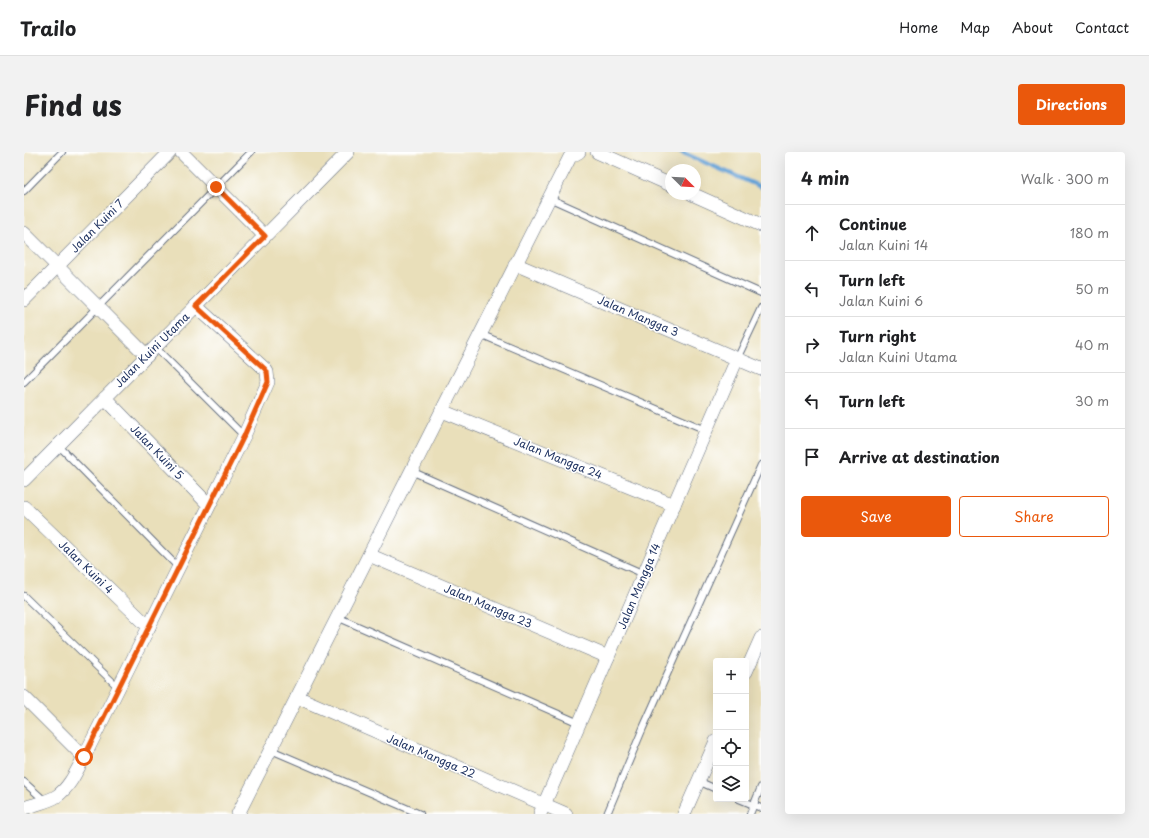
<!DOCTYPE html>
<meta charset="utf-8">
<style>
:root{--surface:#fff;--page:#f2f2f2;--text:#202124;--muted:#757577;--line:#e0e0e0;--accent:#ea580c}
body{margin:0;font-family:"Playpen Sans",sans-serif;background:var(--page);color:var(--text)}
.controls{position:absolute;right:12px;bottom:12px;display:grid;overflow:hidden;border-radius:4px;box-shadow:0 4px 16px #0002}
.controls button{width:36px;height:36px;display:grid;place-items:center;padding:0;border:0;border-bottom:1px solid var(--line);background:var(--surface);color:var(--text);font:20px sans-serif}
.compass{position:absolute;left:641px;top:12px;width:36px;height:36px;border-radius:50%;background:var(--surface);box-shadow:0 4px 16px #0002;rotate:114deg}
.stop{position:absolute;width:12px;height:12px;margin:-9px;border:3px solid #ea580c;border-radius:50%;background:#fff}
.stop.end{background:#ea580c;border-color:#fff;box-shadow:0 1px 4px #0008}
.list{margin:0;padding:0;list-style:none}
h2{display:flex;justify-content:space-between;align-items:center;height:52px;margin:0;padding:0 16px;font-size:17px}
h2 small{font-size:13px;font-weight:400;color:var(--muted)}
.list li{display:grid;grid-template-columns:26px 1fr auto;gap:12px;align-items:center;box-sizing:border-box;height:56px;padding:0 16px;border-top:1px solid var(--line)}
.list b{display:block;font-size:15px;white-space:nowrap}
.list p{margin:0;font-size:13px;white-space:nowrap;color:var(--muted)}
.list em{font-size:13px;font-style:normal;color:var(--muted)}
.actions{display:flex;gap:8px;padding:12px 16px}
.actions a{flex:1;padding:9px 0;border:1px solid var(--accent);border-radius:4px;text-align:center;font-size:14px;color:var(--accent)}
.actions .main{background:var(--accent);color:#fff}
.icon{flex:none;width:22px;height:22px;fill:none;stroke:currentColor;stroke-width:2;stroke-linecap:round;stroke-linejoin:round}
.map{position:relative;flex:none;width:737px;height:662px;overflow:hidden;border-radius:4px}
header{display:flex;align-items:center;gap:24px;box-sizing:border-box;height:56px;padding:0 20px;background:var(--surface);border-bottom:1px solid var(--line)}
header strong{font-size:19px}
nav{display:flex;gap:22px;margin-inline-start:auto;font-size:14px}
.intro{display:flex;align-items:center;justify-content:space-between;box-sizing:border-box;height:96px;padding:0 24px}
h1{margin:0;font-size:28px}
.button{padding:10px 18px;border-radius:4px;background:var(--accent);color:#fff;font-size:14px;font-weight:700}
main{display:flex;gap:24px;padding:0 24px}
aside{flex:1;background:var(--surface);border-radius:4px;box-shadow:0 4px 16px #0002}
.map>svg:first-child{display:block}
</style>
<header>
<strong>Trailo</strong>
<nav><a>Home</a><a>Map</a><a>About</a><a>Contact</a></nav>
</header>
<div class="intro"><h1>Find us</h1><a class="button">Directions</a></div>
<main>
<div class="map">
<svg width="737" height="662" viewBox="0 0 737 662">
<rect width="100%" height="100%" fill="#fff"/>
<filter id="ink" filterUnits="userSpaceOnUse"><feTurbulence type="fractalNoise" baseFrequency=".025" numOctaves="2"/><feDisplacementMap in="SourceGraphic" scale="8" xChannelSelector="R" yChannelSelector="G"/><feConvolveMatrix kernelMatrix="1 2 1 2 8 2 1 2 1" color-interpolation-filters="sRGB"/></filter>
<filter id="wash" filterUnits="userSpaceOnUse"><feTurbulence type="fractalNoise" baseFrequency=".012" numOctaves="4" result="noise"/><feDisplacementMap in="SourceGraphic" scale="16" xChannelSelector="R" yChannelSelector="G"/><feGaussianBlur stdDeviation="0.9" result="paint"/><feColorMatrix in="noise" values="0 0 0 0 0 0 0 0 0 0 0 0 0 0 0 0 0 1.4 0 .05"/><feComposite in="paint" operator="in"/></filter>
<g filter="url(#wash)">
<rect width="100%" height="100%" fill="#e9dfba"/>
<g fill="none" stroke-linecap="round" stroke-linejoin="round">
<polyline stroke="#66a3d7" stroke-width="4.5" points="657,0 737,35"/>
</g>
</g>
<g filter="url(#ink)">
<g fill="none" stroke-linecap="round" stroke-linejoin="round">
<g stroke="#636d7e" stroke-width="8">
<g id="service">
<polyline points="0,39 38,0"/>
<polyline points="525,46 737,141"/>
<polyline points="456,182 682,278"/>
<polyline points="131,195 220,284"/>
<polyline points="713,207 737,156"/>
<polyline points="0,230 227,0"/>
<polyline points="34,293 154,415"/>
<polyline points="387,319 620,422"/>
<polyline points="0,444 95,536"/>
<polyline points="313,465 555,571"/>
<polyline points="247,598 396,662"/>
<polyline points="674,629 692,637"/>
<polyline points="0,630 21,649"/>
<polyline points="715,647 737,656"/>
<polyline points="583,662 619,576 737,313"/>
<polyline points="726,662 737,635"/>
</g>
</g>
<g stroke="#636d7e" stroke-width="14">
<g id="minor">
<polyline points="157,0 241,84"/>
<polyline points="573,0 647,33"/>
<polyline points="668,42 737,73"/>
<polyline points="0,81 123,204"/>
<polyline points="491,112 737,217"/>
<polyline points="0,148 146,0"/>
<polyline points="81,246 185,353"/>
<polyline points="418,259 650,353"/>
<polyline points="0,328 324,0"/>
<polyline points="0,355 125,475"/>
<polyline points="345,403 584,505"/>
<polyline points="722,520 737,486"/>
<polyline points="0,545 60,605"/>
<polyline points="273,545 542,662"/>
<path d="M 0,656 C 11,652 24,650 33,644 C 46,635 53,618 60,605 L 220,284 L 244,230 L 243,220 L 241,217 L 172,154"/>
<polyline points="214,662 546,5 555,0"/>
<polyline points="516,662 713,207"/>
<polyline points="660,662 692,589"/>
</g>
</g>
<use href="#service" stroke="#fff" stroke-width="6"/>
<use href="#minor" stroke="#fff" stroke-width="13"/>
</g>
</g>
<g fill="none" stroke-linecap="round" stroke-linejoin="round" filter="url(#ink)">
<polyline stroke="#ea580c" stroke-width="5" points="60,605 220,284 244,230 243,220 241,217 172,154 241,84 192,35"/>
</g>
<g text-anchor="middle" stroke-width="3" stroke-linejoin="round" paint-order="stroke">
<g font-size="11" fill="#1b2f5e" stroke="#fff">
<text transform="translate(73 74) rotate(-45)" y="4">Jalan Kuini 7</text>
<text transform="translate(614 164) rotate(23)" y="4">Jalan Mangga 3</text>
<text transform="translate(128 198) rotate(-45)" y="4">Jalan Kuini Utama</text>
<text transform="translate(133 300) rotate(46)" y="4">Jalan Kuini 5</text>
<text transform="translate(534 306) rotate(22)" y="4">Jalan Mangga 24</text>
<text transform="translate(62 415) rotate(44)" y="4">Jalan Kuini 4</text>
<text transform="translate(615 434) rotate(-67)" y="4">Jalan Mangga 14</text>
<text transform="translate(464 454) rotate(23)" y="4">Jalan Mangga 23</text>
<text transform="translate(407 604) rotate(23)" y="4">Jalan Mangga 22</text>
</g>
</g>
</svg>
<div class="controls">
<button>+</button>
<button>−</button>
<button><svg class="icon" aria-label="locate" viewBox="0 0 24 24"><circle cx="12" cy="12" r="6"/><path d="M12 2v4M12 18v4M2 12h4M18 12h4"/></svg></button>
<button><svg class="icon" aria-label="layers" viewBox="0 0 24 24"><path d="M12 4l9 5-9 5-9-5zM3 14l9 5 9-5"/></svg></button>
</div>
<svg class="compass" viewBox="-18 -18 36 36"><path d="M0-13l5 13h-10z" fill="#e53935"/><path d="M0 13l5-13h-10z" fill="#757577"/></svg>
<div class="stop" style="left:60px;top:605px"></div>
<div class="stop end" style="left:192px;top:35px"></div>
</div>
<aside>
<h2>4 min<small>Walk · 300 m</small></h2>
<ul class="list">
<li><svg class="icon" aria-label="ahead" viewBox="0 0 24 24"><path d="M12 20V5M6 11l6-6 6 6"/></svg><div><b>Continue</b><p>Jalan Kuini 14</p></div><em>180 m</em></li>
<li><svg class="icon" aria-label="left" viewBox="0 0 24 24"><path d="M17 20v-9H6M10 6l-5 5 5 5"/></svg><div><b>Turn left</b><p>Jalan Kuini 6</p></div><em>50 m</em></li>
<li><svg class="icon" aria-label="right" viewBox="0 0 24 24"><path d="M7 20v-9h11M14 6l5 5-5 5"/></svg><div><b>Turn right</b><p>Jalan Kuini Utama</p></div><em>40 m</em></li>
<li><svg class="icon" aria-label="left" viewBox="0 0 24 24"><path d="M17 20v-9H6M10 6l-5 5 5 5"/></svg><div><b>Turn left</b></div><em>30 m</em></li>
<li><svg class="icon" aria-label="arrive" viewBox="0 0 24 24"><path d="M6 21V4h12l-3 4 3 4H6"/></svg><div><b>Arrive at destination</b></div></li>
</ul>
<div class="actions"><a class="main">Save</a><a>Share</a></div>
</aside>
</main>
